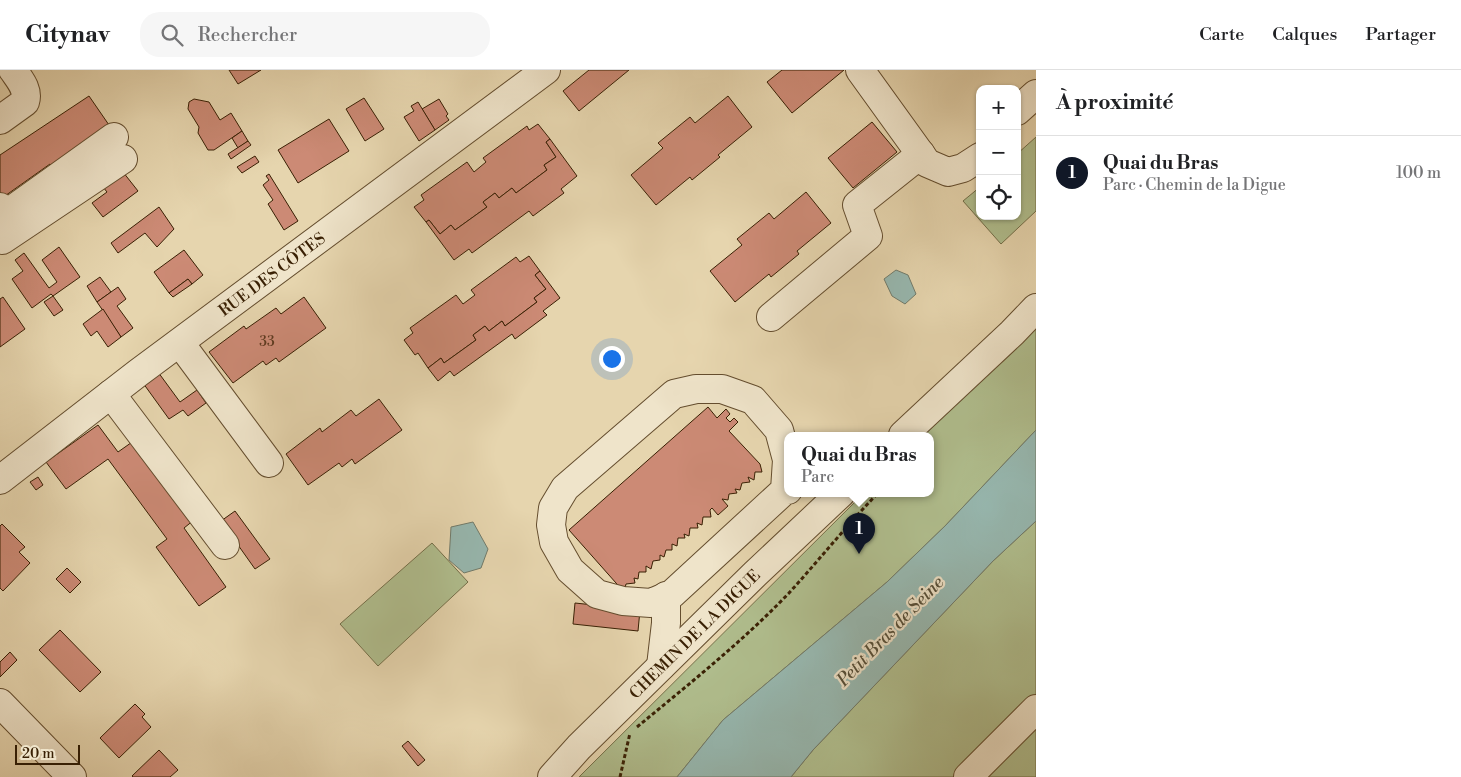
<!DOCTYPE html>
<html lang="fr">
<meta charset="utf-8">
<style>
:root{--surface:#fff;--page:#f6f6f6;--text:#202124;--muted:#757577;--line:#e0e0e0;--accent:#111827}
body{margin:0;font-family:"Libre Bodoni",serif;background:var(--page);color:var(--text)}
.controls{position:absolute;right:15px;top:15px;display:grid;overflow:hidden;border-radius:10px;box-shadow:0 1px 4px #0004}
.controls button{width:45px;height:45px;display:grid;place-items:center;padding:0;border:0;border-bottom:1px solid var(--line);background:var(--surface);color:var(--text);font:25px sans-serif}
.scale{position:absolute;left:15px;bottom:12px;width:65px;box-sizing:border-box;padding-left:5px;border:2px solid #392004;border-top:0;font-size:14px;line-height:18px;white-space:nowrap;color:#392004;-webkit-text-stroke:4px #efe4ca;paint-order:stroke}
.you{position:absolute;left:611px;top:288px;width:18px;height:18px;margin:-12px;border:4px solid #fff;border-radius:50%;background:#1a73e8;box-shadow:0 0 0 8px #1a73e833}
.badge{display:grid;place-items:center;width:32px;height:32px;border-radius:50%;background:var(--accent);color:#fff;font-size:16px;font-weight:700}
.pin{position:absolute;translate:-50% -41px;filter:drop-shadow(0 1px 2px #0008)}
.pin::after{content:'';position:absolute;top:26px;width:18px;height:15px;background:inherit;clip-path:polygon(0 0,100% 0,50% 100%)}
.popup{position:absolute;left:784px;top:362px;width:150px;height:65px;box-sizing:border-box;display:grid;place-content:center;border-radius:10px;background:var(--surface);filter:drop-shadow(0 1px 4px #0005);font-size:16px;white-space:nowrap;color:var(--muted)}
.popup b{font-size:19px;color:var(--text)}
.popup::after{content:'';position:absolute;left:50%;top:100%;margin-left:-10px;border:10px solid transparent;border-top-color:var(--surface)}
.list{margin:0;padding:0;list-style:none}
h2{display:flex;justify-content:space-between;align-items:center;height:65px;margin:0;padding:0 20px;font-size:21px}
h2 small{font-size:16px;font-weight:400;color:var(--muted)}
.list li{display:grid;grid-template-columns:32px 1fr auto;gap:15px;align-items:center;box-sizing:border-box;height:75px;padding:0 20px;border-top:1px solid var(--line)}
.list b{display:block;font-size:19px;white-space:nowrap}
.list p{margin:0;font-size:16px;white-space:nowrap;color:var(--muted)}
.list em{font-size:16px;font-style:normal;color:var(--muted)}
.icon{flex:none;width:28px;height:28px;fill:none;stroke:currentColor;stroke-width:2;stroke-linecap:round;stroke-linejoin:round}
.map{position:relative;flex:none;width:1036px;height:707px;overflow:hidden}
header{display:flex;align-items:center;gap:30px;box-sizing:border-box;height:70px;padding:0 25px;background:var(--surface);border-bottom:1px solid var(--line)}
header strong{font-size:24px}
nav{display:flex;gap:28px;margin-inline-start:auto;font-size:18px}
.search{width:350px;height:45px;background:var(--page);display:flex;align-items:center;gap:12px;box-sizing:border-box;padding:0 18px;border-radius:20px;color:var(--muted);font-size:19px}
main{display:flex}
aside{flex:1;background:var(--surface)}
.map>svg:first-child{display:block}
</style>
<header>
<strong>Citynav</strong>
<div class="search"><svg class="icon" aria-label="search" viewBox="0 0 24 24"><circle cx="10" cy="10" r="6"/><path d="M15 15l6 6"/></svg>Rechercher</div>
<nav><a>Carte</a><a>Calques</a><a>Partager</a></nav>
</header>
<main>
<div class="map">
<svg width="1036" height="707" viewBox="0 0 1036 707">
<rect width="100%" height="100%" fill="#e6d5ae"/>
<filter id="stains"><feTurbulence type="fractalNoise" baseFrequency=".004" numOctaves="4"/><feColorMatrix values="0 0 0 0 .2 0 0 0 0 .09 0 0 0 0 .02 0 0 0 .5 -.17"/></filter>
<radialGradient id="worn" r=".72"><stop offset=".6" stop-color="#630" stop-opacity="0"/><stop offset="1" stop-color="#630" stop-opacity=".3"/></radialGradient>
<g fill="#b0be8e" stroke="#746f49">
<polygon points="1036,67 1036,141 1001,174 963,131 980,117 980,146 1017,146 1017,84"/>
<polygon points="1036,252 1036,360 945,456 887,512 723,650 677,707 579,707 864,423 930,423 930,365 922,365"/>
<polygon points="1036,451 1036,707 791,707 813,680 993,491"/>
<polygon points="432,473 468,512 378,596 340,554"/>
</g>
<g fill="#97b8b0" stroke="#717b6b">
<polygon points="896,200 908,205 916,224 905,234 892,226 884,209"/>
<polygon points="1036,360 1036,451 993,491 813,680 791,707 677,707 723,650 887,512 945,456"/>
<polygon points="473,452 488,479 481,498 464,503 449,490 451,457"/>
</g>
<g fill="#cc8a75" stroke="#392004">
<polygon points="229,0 261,0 238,14"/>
<polygon points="589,0 629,0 579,41 563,21"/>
<polygon points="782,0 844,0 792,43 767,12"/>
<polygon points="89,26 109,55 52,96 50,94 2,128 0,126 0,85"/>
<polygon points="728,26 752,57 718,85 720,87 692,110 690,107 656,135 631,105 663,78 658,73 690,47 695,53"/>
<polygon points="364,28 384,59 365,71 346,39"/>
<polygon points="194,29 209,32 220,50 231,43 242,61 214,80 208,80 198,63 199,57 188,39 189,32"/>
<polygon points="439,29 448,44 446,46 449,50 435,60 422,39"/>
<polygon points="418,32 435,60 419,71 404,47 414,41 411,36"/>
<polygon points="329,49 349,81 298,113 278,80"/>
<polygon points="872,52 897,82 853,118 828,88"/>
<polygon points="538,54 550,69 546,72 556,87 544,95 547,100 516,123 512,118 499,128 495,123 483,132 487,137 455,160 451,155 440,164 429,150 426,152 414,137 424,130 421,125 467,92 474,102 486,92 483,88 527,56 529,60"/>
<polygon points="242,61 248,71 238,78 232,68"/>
<polygon points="550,69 577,106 561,119 564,123 533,146 529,141 472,183 469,179 454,190 426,152 429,150 440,164 451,155 455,160 487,137 483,132 495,123 499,128 512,118 516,123 547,100 544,95 556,87 546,72"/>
<polygon points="248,71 251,75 231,89 228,84"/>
<polygon points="255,86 259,92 242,103 237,97"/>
<polygon points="123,102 138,121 103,147 92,133 107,122 103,117"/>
<polygon points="269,104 298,151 284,160 268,134 273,130 263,115 269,110 266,106"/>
<polygon points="806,122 831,153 797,181 799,184 771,207 769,204 735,232 710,201 742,175 737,169 769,143 774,149"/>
<polygon points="159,137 174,159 157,177 145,163 118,183 111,173"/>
<polygon points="59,177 80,207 53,226 51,224 32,238 12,209 23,201 15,190 24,183 49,218 57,212 42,190"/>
<polygon points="184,180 203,205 192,214 188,209 169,223 154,202"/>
<polygon points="529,186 540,201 535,205 546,219 534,228 537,232 505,256 502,251 489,261 485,256 473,265 476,270 444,293 441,288 428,298 418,283 415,285 404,270 413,263 410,258 456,225 463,234 475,225 471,220 516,187 520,192"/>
<polygon points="540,201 560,228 543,241 547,245 515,269 512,264 454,306 450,301 438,311 428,298 441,288 444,293 476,270 473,265 485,256 489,261 502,251 505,256 537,232 534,228 546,219 535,205"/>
<polygon points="100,207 111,222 97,232 87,216"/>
<polygon points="188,209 192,214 173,227 169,223"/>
<polygon points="118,217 126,229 117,236 133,258 121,267 97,232"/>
<polygon points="53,226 63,240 54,246 44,232"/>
<polygon points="3,227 25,259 0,277 0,229"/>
<polygon points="304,227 326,258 279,292 276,288 266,295 263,291 233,313 209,282 244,256 246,259 276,238 281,244"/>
<polygon points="103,239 121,267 108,277 97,261 91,266 83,254"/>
<polygon points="158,302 180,332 197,320 206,333 188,346 183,340 169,349 143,313"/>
<polygon points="379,329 402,360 355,394 352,389 342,397 339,393 308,415 286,384 320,358 322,362 351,340 356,346"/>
<polygon points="708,337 717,348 726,339 730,344 726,348 730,352 734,348 738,352 729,361 760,394 762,402 755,402 754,410 748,407 750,412 742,413 740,420 735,419 737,423 729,424 728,430 722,429 728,436 718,445 712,438 710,440 711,447 703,447 702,455 697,453 698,458 690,458 689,466 684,464 685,468 678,468 677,476 672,474 672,480 666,480 664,487 660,485 660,490 653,491 651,499 646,496 646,502 639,502 638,509 634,508 635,513 626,514 624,522 569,460"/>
<polygon points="98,355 118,382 135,370 194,450 184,458 226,517 199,536 156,477 167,469 108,389 66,419 46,392"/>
<polygon points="38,407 43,415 36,420 30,412"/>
<polygon points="235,441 270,489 255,499 221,451"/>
<polygon points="2,454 25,477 19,482 30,493 3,521 0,518 0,456"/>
<polygon points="67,498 81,512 70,523 56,509"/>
<polygon points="575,533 640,540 638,561 573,554"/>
<polygon points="60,560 101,602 80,622 39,580"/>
<polygon points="10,582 17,590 0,607 0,592"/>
<polygon points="135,634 145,644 142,647 151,657 119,688 100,668"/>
<polygon points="408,671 425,690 418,696 402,676"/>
<polygon points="159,680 178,700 170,707 133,707 132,706"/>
</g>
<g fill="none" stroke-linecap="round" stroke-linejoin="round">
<g stroke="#644d2e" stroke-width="30">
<g id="minor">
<polyline points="860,0 927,93 948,102 963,98 980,87"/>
<polyline points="1017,41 1036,24"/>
<path d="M 0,50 L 25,32 C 29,20 20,10 13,0"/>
<polyline points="0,137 6,141 12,140 114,67"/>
<polyline points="0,167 2,170 123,89"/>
<polyline points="771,247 868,166 857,135 921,84"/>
<polyline points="180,273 269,393"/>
<polyline points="111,324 225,475"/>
<polyline points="903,365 1012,263 1036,238"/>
<path id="s1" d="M 0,410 L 138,303 L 546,0"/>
<polyline points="785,420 787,390 779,360 753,330 722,319 696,319 674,324 565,418 553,438 551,455 554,472 570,500 597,524 623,531 651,533 672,524 785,420 788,420"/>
<polyline points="661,596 666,553 666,526"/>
<polyline points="0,633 72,707"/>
<path id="s2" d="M 552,707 L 579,677 L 755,504 L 841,423"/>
<polyline points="968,707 1036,639"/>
</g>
</g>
<g stroke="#392004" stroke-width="3" stroke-dasharray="4 2.5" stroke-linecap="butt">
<path d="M 637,657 C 689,614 742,572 789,523 C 819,490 847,455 878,423"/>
<polyline points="620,707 630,663"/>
</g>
<use href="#minor" stroke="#efe4ca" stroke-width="28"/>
</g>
<g text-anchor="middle" stroke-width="4.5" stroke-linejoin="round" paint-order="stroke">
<g font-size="14" fill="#5e3a20">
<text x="267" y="276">33</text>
</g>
<g font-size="16" fill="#392004" stroke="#efe4ca">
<text dy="6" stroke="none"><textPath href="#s1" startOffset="341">RUE DES CÔTES</textPath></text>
<text dy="6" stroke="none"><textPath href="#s2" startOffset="202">CHEMIN DE LA DIGUE</textPath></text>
</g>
<g font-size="18" font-style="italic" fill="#554e38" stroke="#efe4ca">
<text transform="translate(890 561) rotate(-46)" y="6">Petit Bras de Seine</text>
</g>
</g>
<rect width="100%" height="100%" filter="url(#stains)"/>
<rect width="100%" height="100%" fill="url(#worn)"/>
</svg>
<div class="controls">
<button>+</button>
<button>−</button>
<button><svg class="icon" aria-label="locate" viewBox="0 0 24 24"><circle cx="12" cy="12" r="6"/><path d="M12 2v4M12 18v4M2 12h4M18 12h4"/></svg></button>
</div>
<div class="scale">20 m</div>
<div class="you"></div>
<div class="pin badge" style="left:859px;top:484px">1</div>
<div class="popup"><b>Quai du Bras</b>Parc</div>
</div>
<aside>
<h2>À proximité<small></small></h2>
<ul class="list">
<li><span class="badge">1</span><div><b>Quai du Bras</b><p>Parc · Chemin de la Digue</p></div><em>100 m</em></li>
</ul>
</aside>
</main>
